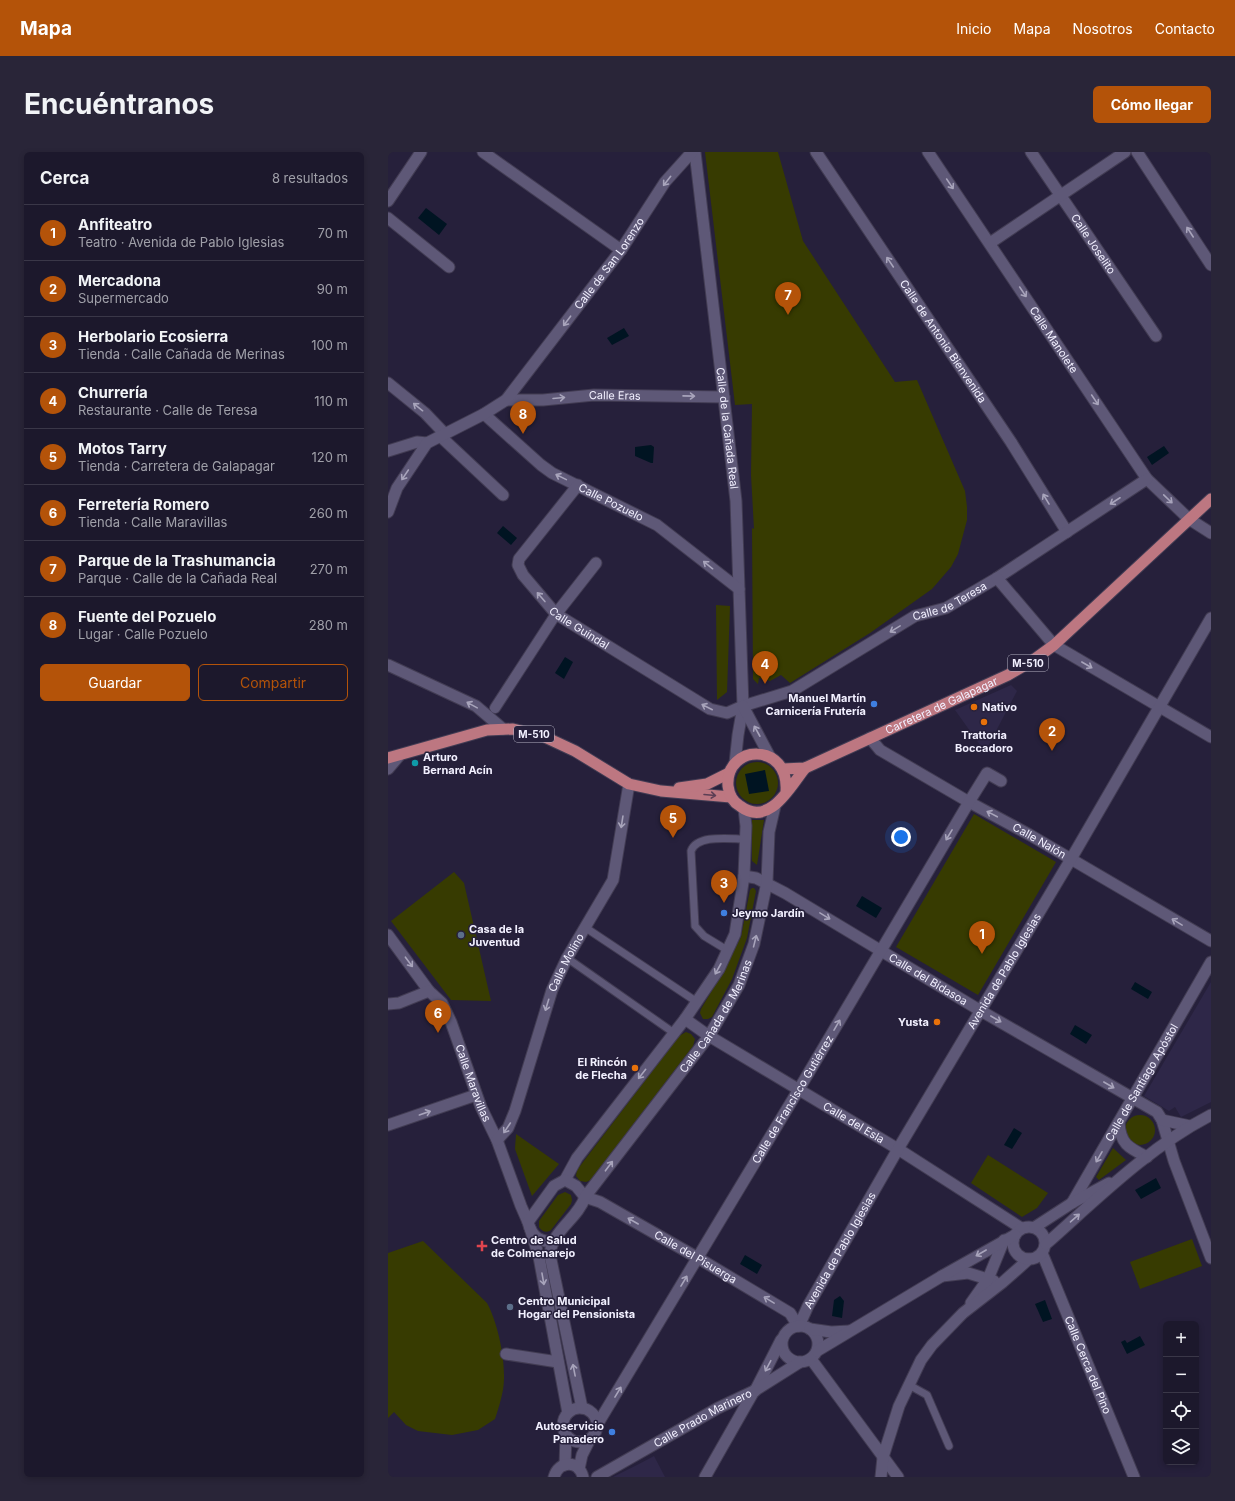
<!DOCTYPE html>
<html lang="es">
<meta charset="utf-8">
<style>
:root{--surface:#1c182c;--page:#292538;--text:#f1f3f6;--muted:#a0a0a9;--line:#3a3748;--accent:#b45309}
body{margin:0;font-family:Inter,sans-serif;background:var(--page);color:var(--text)}
.controls{position:absolute;right:12px;bottom:12px;display:grid;overflow:hidden;border-radius:6px;box-shadow:0 2px 6px #0003}
.controls button{width:36px;height:36px;display:grid;place-items:center;padding:0;border:0;border-bottom:1px solid var(--line);background:var(--surface);color:var(--text);font:20px sans-serif}
.you{position:absolute;left:513px;top:685px;width:14px;height:14px;margin:-10px;border:3px solid #fff;border-radius:50%;background:#1a73e8;box-shadow:0 0 0 6px #1a73e833}
.badge{display:grid;place-items:center;width:26px;height:26px;border-radius:50%;background:var(--accent);color:#fff;font-size:13px;font-weight:700}
.pin{position:absolute;translate:-50% -33px;filter:drop-shadow(0 1px 2px #0008)}
.pin::after{content:'';position:absolute;top:21px;width:14px;height:12px;background:inherit;clip-path:polygon(0 0,100% 0,50% 100%)}
.list{margin:0;padding:0;list-style:none}
h2{display:flex;justify-content:space-between;align-items:center;height:52px;margin:0;padding:0 16px;font-size:17px}
h2 small{font-size:13px;font-weight:400;color:var(--muted)}
.list li{display:grid;grid-template-columns:26px 1fr auto;gap:12px;align-items:center;box-sizing:border-box;height:56px;padding:0 16px;border-top:1px solid var(--line)}
.list b{display:block;font-size:15px;white-space:nowrap}
.list p{margin:0;font-size:13px;white-space:nowrap;color:var(--muted)}
.list em{font-size:13px;font-style:normal;color:var(--muted)}
.actions{display:flex;gap:8px;padding:12px 16px}
.actions a{flex:1;padding:9px 0;border:1px solid var(--accent);border-radius:6px;text-align:center;font-size:14px;color:var(--accent)}
.actions .main{background:var(--accent);color:#fff}
.icon{flex:none;width:22px;height:22px;fill:none;stroke:currentColor;stroke-width:2;stroke-linecap:round;stroke-linejoin:round}
.map{position:relative;flex:none;width:823px;height:1325px;overflow:hidden;border-radius:6px}
header{display:flex;align-items:center;gap:24px;box-sizing:border-box;height:56px;padding:0 20px;background:var(--accent);color:#fff}
header strong{font-size:19px}
nav{display:flex;gap:22px;margin-inline-start:auto;font-size:14px}
.intro{display:flex;align-items:center;justify-content:space-between;box-sizing:border-box;height:96px;padding:0 24px}
h1{margin:0;font-size:28px}
.button{padding:10px 18px;border-radius:6px;background:var(--accent);color:#fff;font-size:14px;font-weight:700}
main{display:flex;gap:24px;padding:0 24px}
aside{flex:1;background:var(--surface);border-radius:6px;box-shadow:0 2px 6px #0003}
.map>svg:first-child{display:block}
</style>
<header>
<strong>Mapa</strong>
<nav><a>Inicio</a><a>Mapa</a><a>Nosotros</a><a>Contacto</a></nav>
</header>
<div class="intro"><h1>Encuéntranos</h1><a class="button">Cómo llegar</a></div>
<main>
<aside>
<h2>Cerca<small>8 resultados</small></h2>
<ul class="list">
<li><span class="badge">1</span><div><b>Anfiteatro</b><p>Teatro · Avenida de Pablo Iglesias</p></div><em>70 m</em></li>
<li><span class="badge">2</span><div><b>Mercadona</b><p>Supermercado</p></div><em>90 m</em></li>
<li><span class="badge">3</span><div><b>Herbolario Ecosierra</b><p>Tienda · Calle Cañada de Merinas</p></div><em>100 m</em></li>
<li><span class="badge">4</span><div><b>Churrería</b><p>Restaurante · Calle de Teresa</p></div><em>110 m</em></li>
<li><span class="badge">5</span><div><b>Motos Tarry</b><p>Tienda · Carretera de Galapagar</p></div><em>120 m</em></li>
<li><span class="badge">6</span><div><b>Ferretería Romero</b><p>Tienda · Calle Maravillas</p></div><em>260 m</em></li>
<li><span class="badge">7</span><div><b>Parque de la Trashumancia</b><p>Parque · Calle de la Cañada Real</p></div><em>270 m</em></li>
<li><span class="badge">8</span><div><b>Fuente del Pozuelo</b><p>Lugar · Calle Pozuelo</p></div><em>280 m</em></li>
</ul>
<div class="actions"><a class="main">Guardar</a><a>Compartir</a></div>
</aside>
<div class="map">
<svg width="823" height="1325" viewBox="0 0 823 1325">
<rect width="100%" height="100%" fill="#26203b"/>
<g fill="#2e2748">
<polygon points="623,533 629,539 597,600 567,558"/>
<polygon points="823,830 823,950 793,965 787,955 781,959 756,944"/>
<polygon points="266,1304 277,1325 225,1325 251,1312"/>
</g>
<g fill="#373b01">
<polygon points="317,0 390,0 415,89 507,230 529,228 577,339 579,355 579,368 570,402 563,415 544,437 482,481 402,531 393,523 382,529 371,526 370,532 365,527 364,376 366,377 363,323 364,252 347,253"/>
<polygon points="328,453 342,454 339,540 329,548"/>
<circle cx="369" cy="631" r="21"/>
<polygon points="586,662 668,710 590,843 508,795"/>
<polygon points="364,668 376,668 369,713 364,709"/>
<polygon points="66,720 76,731 103,849 63,848 3,769"/>
<polygon points="364,736 366,736 368,739 359,786 344,827 324,865 320,867 315,867 312,861 313,857 335,820 353,785 362,738"/>
<polygon points="298,880 303,882 307,887 305,894 203,1028 198,1030 192,1029 188,1024 189,1018 291,884"/>
<circle cx="752" cy="978" r="15"/>
<polygon points="128,982 171,1012 144,1044 127,997"/>
<polygon points="725,996 738,1008 711,1028 708,1025"/>
<polygon points="600,1003 660,1041 649,1056 634,1065 583,1031"/>
<path d="M 177,1040 L 183,1043 L 184,1048 L 183,1052 L 163,1078 C 159,1081 154,1080 151,1075 L 151,1069 L 170,1043 Z"/>
<polygon points="804,1087 814,1114 752,1137 742,1110"/>
<path d="M 35,1089 L 99,1151 C 111,1173 119,1214 115,1238 C 113,1248 110,1258 107,1267 L 90,1278 L 64,1283 L 30,1279 L 18,1273 L 6,1260 L 0,1266 L 0,1101 Z"/>
</g>
<g fill="#001422">
<polygon points="38,56 59,72 51,83 30,66"/>
<polygon points="236,176 241,184 224,193 219,186"/>
<polygon points="263,293 266,295 265,311 263,311 247,304 247,295"/>
<polygon points="776,294 781,301 764,313 759,305"/>
<polygon points="115,374 129,386 123,393 109,381"/>
<polygon points="177,505 185,510 176,527 167,521"/>
<polygon points="377,618 381,639 361,642 357,622"/>
<polygon points="474,744 494,756 488,766 468,754"/>
<polygon points="747,830 764,840 760,847 743,837"/>
<polygon points="687,873 704,883 698,892 682,882"/>
<polygon points="626,976 634,981 624,997 616,993"/>
<polygon points="768,1026 773,1036 753,1047 747,1038"/>
<polygon points="357,1103 374,1113 369,1122 352,1112"/>
<polygon points="452,1144 456,1149 454,1166 444,1164 446,1148"/>
<polygon points="657,1148 664,1167 655,1170 647,1152"/>
<polygon points="752,1184 757,1193 739,1202 733,1190 737,1188 739,1191"/>
</g>
<g fill="none" stroke-linecap="round" stroke-linejoin="round">
<g stroke="#423c53" stroke-width="9">
<g id="service">
<polyline points="198,776 309,850"/>
<path d="M 339,798 L 316,784 L 307,774 L 303,699 C 309,682 342,687 357,687"/>
<polyline points="179,806 286,881"/>
<polyline points="521,1233 539,1243 561,1294"/>
</g>
</g>
<g stroke="#423c53" stroke-width="12">
<polyline id="pedestrian" points="107,556 168,462"/>
</g>
<g stroke="#423c53" stroke-width="13">
<g id="minor">
<polyline points="95,0 233,98"/>
<path id="s1" d="M 307,0 L 348,349 L 355,554 L 350,583 L 347,611"/>
<path id="s2" d="M 428,0 L 623,290 L 679,380"/>
<path id="s3" d="M 540,0 L 759,327 L 801,367 L 823,381"/>
<path id="s4" d="M 643,0 L 768,184"/>
<polyline points="749,0 823,113"/>
<polyline points="0,49 33,0"/>
<polyline points="0,66 61,115"/>
<polyline points="602,91 737,0"/>
<polyline points="0,231 37,261 57,282"/>
<path id="s5" d="M 118,248 L 155,248 L 206,243 L 336,245"/>
<path id="s6" d="M 96,262 L 153,313 L 164,321 L 269,373 L 351,437"/>
<polyline points="52,284 115,343"/>
<polyline points="0,299 29,290 39,291"/>
<path id="s7" d="M 190,333 L 131,407 L 130,413 L 135,423 L 168,462 L 322,557 L 339,561 L 355,554 L 404,539 L 527,464 L 558,456 L 609,426 L 759,327"/>
<path id="s8" d="M 0,360 L 9,336 L 39,291 L 96,262 L 118,248 L 233,98 L 277,30 L 304,0"/>
<polyline points="609,426 666,493 823,585"/>
<polyline points="168,462 208,411"/>
<polyline points="0,513 88,554 115,577"/>
<polyline points="355,554 382,605"/>
<path id="s9" d="M 482,586 L 492,598 L 581,650 L 642,683 L 823,789"/>
<polyline points="0,617 11,604"/>
<path id="s10" d="M 356,724 L 368,726 L 397,741 L 593,859 L 769,960 L 774,968 L 786,1009 L 823,1106"/>
<path id="s11" d="M 0,783 L 41,839 L 54,851 L 63,870 L 93,955 L 109,988 L 133,1054 L 140,1070"/>
<polyline points="0,852 11,851 41,839"/>
<path id="s12" d="M 297,867 L 321,884 L 510,997 L 633,1076"/>
<polyline points="774,968 802,974"/>
<path d="M 731,970 C 732,992 741,996 759,1005"/>
<polyline points="0,973 88,943"/>
<path id="s13" d="M 109,988 L 120,976 L 127,959 L 164,838 L 179,806 L 225,728 L 241,632"/>
<path id="s14" d="M 197,1045 L 212,1050 L 310,1106 L 402,1161 L 410,1174"/>
<path id="s15" d="M 684,1051 L 823,810"/>
<path id="s16" d="M 654,1101 L 746,1325"/>
<polyline points="554,1124 580,1121 606,1129"/>
<polyline points="583,1151 600,1127 616,1088"/>
<path id="s17" d="M 411,1174 L 420,1154 L 510,997 L 683,707 L 823,466"/>
<polyline points="118,1202 170,1210"/>
<polyline points="423,1207 510,1325"/>
<path id="s18" d="M 209,1273 L 411,937 L 581,650 L 599,621 L 613,629"/>
<polyline points="317,1325 366,1239"/>
<polyline points="493,1325 495,1305 511,1254 533,1208 544,1193 575,1161 615,1130 641,1107"/>
</g>
</g>
<g stroke="#423c53" stroke-width="13">
<g id="tertiary">
<polyline points="177,1028 189,1006 297,867 331,817 347,782 356,724 358,674 356,657"/>
<circle cx="641" cy="1091" r="16"/>
<polyline points="647,1075 684,1051 721,1031"/>
<polyline points="142,1076 151,1105 180,1261"/>
<path d="M 165,1089 C 151,1091 143,1083 140,1070 L 166,1034 L 177,1028 L 188,1034 L 197,1045"/>
<path d="M 658,1092 C 710,1046 761,995 823,963"/>
<circle cx="412" cy="1192" r="18"/>
<polyline points="422,1177 443,1180 461,1179"/>
<polyline points="429,1199 554,1124 627,1083"/>
<polyline points="367,1239 393,1188"/>
<circle cx="192" cy="1273" r="17"/>
<path id="s19" d="M 194,1256 L 162,1103 C 163,1079 190,1067 197,1045 L 321,884 L 351,833 L 366,792 L 379,730 L 381,680 L 387,654"/>
<polyline points="177,1313 178,1283"/>
<polyline points="191,1317 194,1303 202,1287"/>
<path d="M 166,1325 C 171,1308 191,1308 195,1325"/>
<path id="s20" d="M 209,1325 L 330,1256 L 366,1239 L 412,1210"/>
</g>
</g>
<g stroke="#423c53" stroke-width="13">
<g id="primary">
<polyline points="0,606 99,578 125,577 157,585 187,599 241,632 273,639 343,645"/>
<path id="s21" d="M 395,617 L 417,616 L 620,523 L 644,509 L 666,493 L 823,347"/>
<polyline points="291,636 319,632 341,621"/>
<path d="M 398,640 C 402,589 337,592 340,634 C 341,642 345,650 352,654 C 381,676 402,635 417,616"/>
</g>
</g>
<use href="#service" stroke="#5e5877" stroke-width="7"/>
<use href="#pedestrian" stroke="#5e5877" stroke-width="10"/>
<use href="#minor" stroke="#5e5877" stroke-width="11"/>
<use href="#tertiary" stroke="#5e5877" stroke-width="11"/>
<use href="#primary" stroke="#bd7781" stroke-width="11"/>
</g>
<defs><path id="oneway-shaft" d="M-6 0H5M1.5-3L5.5 0L1.5 3" fill="none" stroke-width="1.6" stroke-linecap="round" stroke-linejoin="round"/></defs>
<g stroke="#a8a4bb">
<use href="#oneway-shaft" transform="translate(279 29) rotate(128)"/>
<use href="#oneway-shaft" transform="translate(562 32) rotate(56)"/>
<use href="#oneway-shaft" transform="translate(802 80) rotate(-123)"/>
<use href="#oneway-shaft" transform="translate(502 110) rotate(-124)"/>
<use href="#oneway-shaft" transform="translate(635 140) rotate(56)"/>
<use href="#oneway-shaft" transform="translate(179 169) rotate(127)"/>
<use href="#oneway-shaft" transform="translate(301 244) rotate(1)"/>
<use href="#oneway-shaft" transform="translate(171 246) rotate(-5)"/>
<use href="#oneway-shaft" transform="translate(707 248) rotate(56)"/>
<use href="#oneway-shaft" transform="translate(30 255) rotate(-141)"/>
<use href="#oneway-shaft" transform="translate(17 323) rotate(124)"/>
<use href="#oneway-shaft" transform="translate(173 325) rotate(-154)"/>
<use href="#oneway-shaft" transform="translate(658 347) rotate(-121)"/>
<use href="#oneway-shaft" transform="translate(780 347) rotate(44)"/>
<use href="#oneway-shaft" transform="translate(727 349) rotate(147)"/>
<use href="#oneway-shaft" transform="translate(320 413) rotate(-141)"/>
<use href="#oneway-shaft" transform="translate(153 445) rotate(-131)"/>
<use href="#oneway-shaft" transform="translate(507 477) rotate(149)"/>
<use href="#oneway-shaft" transform="translate(699 513) rotate(30)"/>
<use href="#oneway-shaft" transform="translate(84 553) rotate(-151)"/>
<use href="#oneway-shaft" transform="translate(319 555) rotate(-153)"/>
<use href="#oneway-shaft" transform="translate(369 579) rotate(-119)"/>
<use href="#oneway-shaft" transform="translate(604 662) rotate(-152)"/>
<use href="#oneway-shaft" transform="translate(234 670) rotate(99)"/>
<use href="#oneway-shaft" transform="translate(561 683) rotate(121)"/>
<use href="#oneway-shaft" transform="translate(437 764) rotate(31)"/>
<use href="#oneway-shaft" transform="translate(789 770) rotate(-149)"/>
<use href="#oneway-shaft" transform="translate(367 789) rotate(-76)"/>
<use href="#oneway-shaft" transform="translate(21 810) rotate(53)"/>
<use href="#oneway-shaft" transform="translate(330 817) rotate(119)"/>
<use href="#oneway-shaft" transform="translate(159 853) rotate(107)"/>
<use href="#oneway-shaft" transform="translate(608 867) rotate(30)"/>
<use href="#oneway-shaft" transform="translate(449 873) rotate(-60)"/>
<use href="#oneway-shaft" transform="translate(254 922) rotate(128)"/>
<use href="#oneway-shaft" transform="translate(721 933) rotate(30)"/>
<use href="#oneway-shaft" transform="translate(37 961) rotate(-19)"/>
<use href="#oneway-shaft" transform="translate(119 976) rotate(124)"/>
<use href="#oneway-shaft" transform="translate(711 1005) rotate(120)"/>
<use href="#oneway-shaft" transform="translate(221 1014) rotate(-53)"/>
<use href="#oneway-shaft" transform="translate(687 1066) rotate(-41)"/>
<use href="#oneway-shaft" transform="translate(245 1069) rotate(-150)"/>
<use href="#oneway-shaft" transform="translate(593 1101) rotate(150)"/>
<use href="#oneway-shaft" transform="translate(155 1127) rotate(80)"/>
<use href="#oneway-shaft" transform="translate(296 1129) rotate(-59)"/>
<use href="#oneway-shaft" transform="translate(381 1148) rotate(-149)"/>
<use href="#oneway-shaft" transform="translate(380 1214) rotate(118)"/>
<use href="#oneway-shaft" transform="translate(186 1218) rotate(-101)"/>
<use href="#oneway-shaft" transform="translate(230 1240) rotate(-59)"/>
</g>
<use stroke="#5b3e54" href="#oneway-shaft" transform="translate(322 643) rotate(5)"/>
<g fill="#3f7fe0" stroke="#26203b" stroke-width="1.5">
<circle cx="486" cy="552" r="4"/>
<circle cx="336" cy="761" r="4"/>
<circle cx="224" cy="1280" r="4"/>
</g>
<g fill="#e8710a" stroke="#26203b" stroke-width="1.5">
<circle cx="586" cy="555" r="4"/>
<circle cx="596" cy="570" r="4"/>
<circle cx="549" cy="870" r="4"/>
<circle cx="247" cy="916" r="4"/>
</g>
<circle fill="#0f9aa8" stroke="#26203b" stroke-width="1.5" cx="27" cy="611" r="4"/>
<g fill="#5c6f8a" stroke="#26203b" stroke-width="1.5">
<circle cx="73" cy="783" r="4"/>
<circle cx="122" cy="1155" r="4"/>
</g>
<path fill="#e0444e" stroke="#26203b" stroke-width="1.5" d="M92 1088h4v4h4v4h-4v4h-4v-4h-4v-4h4z"/>
<g text-anchor="middle" stroke-width="3" stroke-linejoin="round" paint-order="stroke">
<g fill="#26203b" stroke="#b5b2c4" stroke-width="1">
<rect x="620" y="503" width="40" height="16" rx="3"/>
<rect x="126" y="574" width="40" height="16" rx="3"/>
</g>
<g font-size="10" font-weight="bold" fill="#f2f0ff">
<text x="640" y="515">M-510</text>
<text x="146" y="586">M-510</text>
</g>
<g font-size="11" fill="#f2f0ff" stroke="#26203b">
<text dy="4" stroke="none"><textPath href="#s4" startOffset="111">Calle Joselito</textPath></text>
<text dy="4" stroke="none"><textPath href="#s8" startOffset="341">Calle de San Lorenzo</textPath></text>
<text dy="4" stroke="none"><textPath href="#s3" startOffset="226">Calle Manolete</textPath></text>
<text dy="4" stroke="none"><textPath href="#s2" startOffset="228">Calle de Antonio Bienvenida</textPath></text>
<text dy="4" stroke="none"><textPath href="#s5" startOffset="109">Calle Eras</textPath></text>
<text dy="4" stroke="none"><textPath href="#s1" startOffset="278">Calle de la Cañada Real</textPath></text>
<text dy="4" stroke="none"><textPath href="#s6" startOffset="156">Calle Pozuelo</textPath></text>
<text dy="4" stroke="none"><textPath href="#s7" startOffset="612">Calle de Teresa</textPath></text>
<text dy="4" stroke="none"><textPath href="#s7" startOffset="190">Calle Guindal</textPath></text>
<text dy="4" stroke="none"><textPath href="#s21" startOffset="172">Carretera de Galapagar</textPath></text>
<text dy="4" stroke="none"><textPath href="#s9" startOffset="199">Calle Nalón</textPath></text>
<text dy="4" stroke="none"><textPath href="#s13" startOffset="192">Calle Molino</textPath></text>
<text dy="4" stroke="none"><textPath href="#s17" startOffset="410">Avenida de Pablo Iglesias</textPath></text>
<text dy="4" stroke="none"><textPath href="#s10" startOffset="212">Calle del Bidasoa</textPath></text>
<text dy="4" stroke="none"><textPath href="#s19" startOffset="449">Calle Cañada de Merinas</textPath></text>
<text dy="4" stroke="none"><textPath href="#s15" startOffset="139">Calle de Santiago Apóstol</textPath></text>
<text dy="4" stroke="none"><textPath href="#s11" startOffset="173">Calle Maravillas</textPath></text>
<text dy="4" stroke="none"><textPath href="#s18" startOffset="380">Calle de Francisco Gutiérrez</textPath></text>
<text dy="4" stroke="none"><textPath href="#s12" startOffset="198">Calle del Esla</textPath></text>
<text dy="4" stroke="none"><textPath href="#s17" startOffset="86">Avenida de Pablo Iglesias</textPath></text>
<text dy="4" stroke="none"><textPath href="#s14" startOffset="126">Calle del Pisuerga</textPath></text>
<text dy="4" stroke="none"><textPath href="#s16" startOffset="121">Calle Cerca del Pino</textPath></text>
<text dy="4" stroke="none"><textPath href="#s20" startOffset="121">Calle Prado Marinero</textPath></text>
</g>
<g font-size="11" font-weight="bold" fill="#f2f0ff" stroke="#26203b" text-anchor="start">
<text x="478" y="550" text-anchor="end">Manuel Martín<tspan x="478" dy="13">Carnicería Frutería</tspan></text>
<text x="594" y="559">Nativo</text>
<text x="596" y="587" text-anchor="middle">Trattoria<tspan x="596" dy="13">Boccadoro</tspan></text>
<text x="35" y="609">Arturo<tspan x="35" dy="13">Bernard Acín</tspan></text>
<text x="344" y="765">Jeymo Jardín</text>
<text x="81" y="781">Casa de la<tspan x="81" dy="13">Juventud</tspan></text>
<text x="541" y="874" text-anchor="end">Yusta</text>
<text x="239" y="914" text-anchor="end">El Rincón<tspan x="239" dy="13">de Flecha</tspan></text>
<text x="103" y="1092">Centro de Salud<tspan x="103" dy="13">de Colmenarejo</tspan></text>
<text x="130" y="1153">Centro Municipal<tspan x="130" dy="13">Hogar del Pensionista</tspan></text>
<text x="216" y="1278" text-anchor="end">Autoservicio<tspan x="216" dy="13">Panadero</tspan></text>
</g>
</g>
</svg>
<div class="controls">
<button>+</button>
<button>−</button>
<button><svg class="icon" aria-label="locate" viewBox="0 0 24 24"><circle cx="12" cy="12" r="6"/><path d="M12 2v4M12 18v4M2 12h4M18 12h4"/></svg></button>
<button><svg class="icon" aria-label="layers" viewBox="0 0 24 24"><path d="M12 4l9 5-9 5-9-5zM3 14l9 5 9-5"/></svg></button>
</div>
<div class="you"></div>
<div class="pin badge" style="left:594px;top:802px">1</div>
<div class="pin badge" style="left:664px;top:599px">2</div>
<div class="pin badge" style="left:336px;top:751px">3</div>
<div class="pin badge" style="left:377px;top:532px">4</div>
<div class="pin badge" style="left:285px;top:686px">5</div>
<div class="pin badge" style="left:50px;top:881px">6</div>
<div class="pin badge" style="left:400px;top:163px">7</div>
<div class="pin badge" style="left:135px;top:282px">8</div>
</div>
</main>
